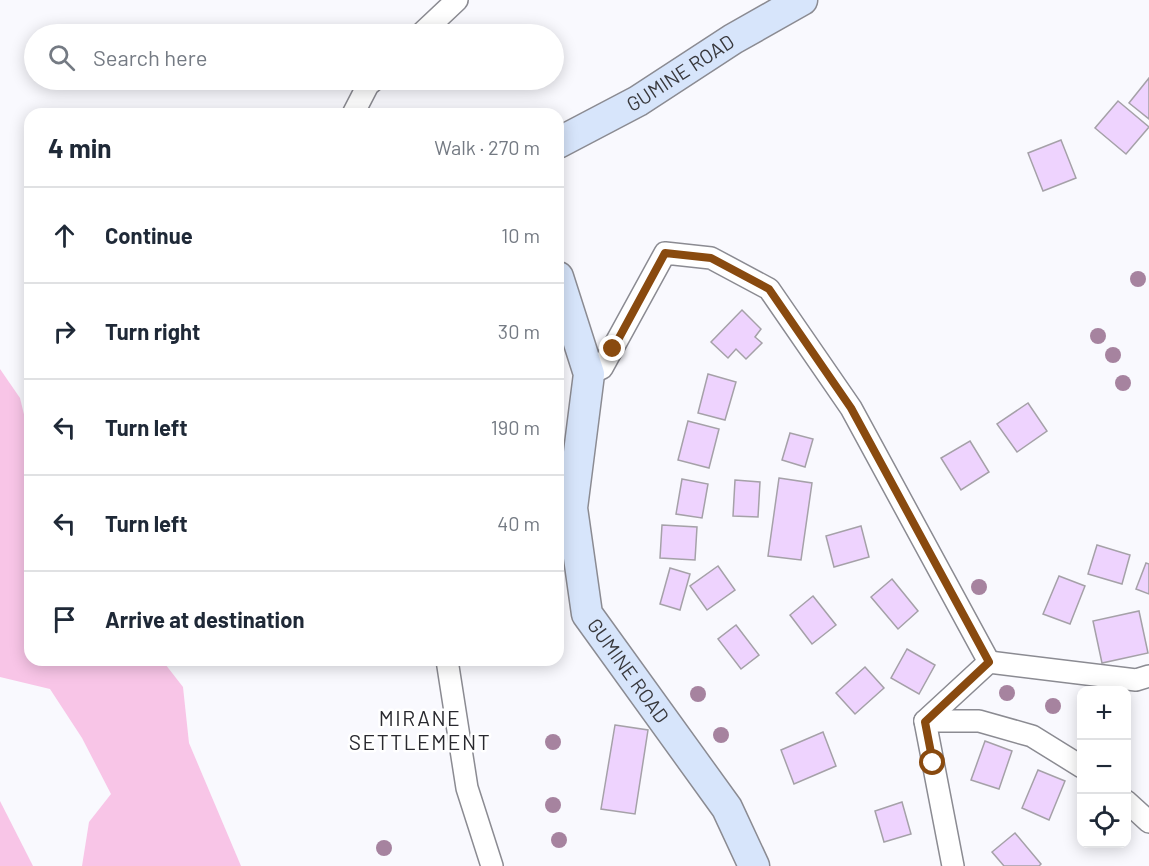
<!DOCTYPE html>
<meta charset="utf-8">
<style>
:root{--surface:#fff;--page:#f2f2f3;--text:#1f2937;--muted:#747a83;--line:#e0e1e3}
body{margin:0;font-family:Barlow,sans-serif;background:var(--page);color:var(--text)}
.controls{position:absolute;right:18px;bottom:18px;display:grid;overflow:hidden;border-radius:12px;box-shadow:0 3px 15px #0003}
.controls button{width:54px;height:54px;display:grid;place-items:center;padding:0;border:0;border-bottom:2px solid var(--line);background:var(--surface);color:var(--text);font:30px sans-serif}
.stop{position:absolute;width:18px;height:18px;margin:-14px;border:4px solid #894a0f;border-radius:50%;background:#fff}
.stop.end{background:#894a0f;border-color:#fff;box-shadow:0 2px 6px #0008}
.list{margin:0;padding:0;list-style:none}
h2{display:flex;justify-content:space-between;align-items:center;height:78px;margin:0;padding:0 24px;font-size:26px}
h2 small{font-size:20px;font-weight:400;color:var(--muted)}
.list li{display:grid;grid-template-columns:39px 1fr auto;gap:18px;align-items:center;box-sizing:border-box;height:96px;padding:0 24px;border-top:2px solid var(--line)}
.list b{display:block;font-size:22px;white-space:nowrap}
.list em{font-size:20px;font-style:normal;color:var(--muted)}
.icon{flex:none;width:33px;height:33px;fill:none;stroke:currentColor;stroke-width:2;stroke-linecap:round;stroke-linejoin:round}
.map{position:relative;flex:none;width:1149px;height:866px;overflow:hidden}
.search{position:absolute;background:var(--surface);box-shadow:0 3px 15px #0003;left:24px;top:24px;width:540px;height:66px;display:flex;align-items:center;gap:15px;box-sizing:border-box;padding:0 21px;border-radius:33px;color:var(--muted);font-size:22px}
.panel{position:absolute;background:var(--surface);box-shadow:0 3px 15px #0003;left:24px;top:108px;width:540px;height:558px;border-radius:18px}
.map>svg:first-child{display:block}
</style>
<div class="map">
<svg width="1149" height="866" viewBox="0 0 1149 866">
<rect width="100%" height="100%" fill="#f9f9fe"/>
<g fill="#f8c5e7">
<polygon points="0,369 20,398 30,439 30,660 162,660 183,687 189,743 241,866 82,866 89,822 111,794 82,738 50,689 0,677"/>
<polygon points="0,801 33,866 0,866"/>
</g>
<g fill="#eed3fe" stroke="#a5a1a8" stroke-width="1.5">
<polygon points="1149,78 1149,119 1129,103"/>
<polygon points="1118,101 1149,127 1126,154 1095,128"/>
<polygon points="1061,140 1076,178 1043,191 1028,153"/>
<polygon points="742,310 761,329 755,337 762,343 746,359 736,349 728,358 711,342"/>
<polygon points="708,374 736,382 725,420 698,413"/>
<polygon points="1028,403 1047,431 1017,452 997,424"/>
<polygon points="688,421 719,429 709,468 678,460"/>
<polygon points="790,433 813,439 805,467 782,460"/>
<polygon points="970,441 989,472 961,490 941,458"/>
<polygon points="779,478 812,483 801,560 768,556"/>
<polygon points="682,479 708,484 702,518 676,514"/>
<polygon points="735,480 760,482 758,517 733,516"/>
<polygon points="662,525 697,527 695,560 660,558"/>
<polygon points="861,526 869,557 834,567 826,536"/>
<polygon points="1097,545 1130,555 1122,584 1088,574"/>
<polygon points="1146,563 1149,564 1149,594 1136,589"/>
<polygon points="718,566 735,590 707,610 690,586"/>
<polygon points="670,568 690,574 680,610 660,604"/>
<polygon points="1059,576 1085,586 1070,624 1043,614"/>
<polygon points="892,579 918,611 898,629 871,597"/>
<polygon points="813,596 836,625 812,644 790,615"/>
<polygon points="1139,611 1148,653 1102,663 1093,621"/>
<polygon points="736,625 759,655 741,669 718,639"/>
<polygon points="907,649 935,665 919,694 891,678"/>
<polygon points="865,667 884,688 855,714 836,693"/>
<polygon points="615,725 648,730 635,814 601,809"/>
<polygon points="823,732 836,766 794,784 781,750"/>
<polygon points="985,741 1012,751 999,789 971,780"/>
<polygon points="1038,770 1065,781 1049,820 1022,808"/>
<polygon points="902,802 911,834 884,842 875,811"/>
<polygon points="1015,833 1041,864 1039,866 1004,866 992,852"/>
</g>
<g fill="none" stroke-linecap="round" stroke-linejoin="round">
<g stroke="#8b8b92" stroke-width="24">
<g id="street">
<polyline points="421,34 457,0"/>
<polyline points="353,114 368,85 374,80"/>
<polyline points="589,374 602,368 665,253 711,258 769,289 851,408 989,662"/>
<polyline points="447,660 467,788 492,866"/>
<polyline points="925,721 979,721 1032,736 1082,767"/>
<polyline points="1126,801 1149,822"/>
<polyline points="953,866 925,721 989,662 1136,680 1149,676"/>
</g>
</g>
<g stroke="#8b8b92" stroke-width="33">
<g id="secondary">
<path id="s1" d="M 558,143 L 638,101 L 733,39 L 802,0"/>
<path id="s2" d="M 558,277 L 589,374 L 572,508 L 587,614 L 727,808 L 754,866"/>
</g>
</g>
<use href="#street" stroke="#fff" stroke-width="21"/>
<use href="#secondary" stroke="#d7e5fb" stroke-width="30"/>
</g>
<g fill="#a6839f">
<circle cx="1138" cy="279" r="8"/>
<circle cx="1098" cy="336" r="8"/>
<circle cx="1113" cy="355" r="8"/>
<circle cx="1123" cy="383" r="8"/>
<circle cx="979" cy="587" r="8"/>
<circle cx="1007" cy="693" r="8"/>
<circle cx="698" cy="694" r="8"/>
<circle cx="1053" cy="706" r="8"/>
<circle cx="721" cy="735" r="8"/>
<circle cx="553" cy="742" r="8"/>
<circle cx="553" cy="805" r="8"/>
<circle cx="559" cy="840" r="8"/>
<circle cx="384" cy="848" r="8"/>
</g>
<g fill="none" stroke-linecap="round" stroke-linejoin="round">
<polyline stroke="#894a0f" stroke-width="8" points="613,349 665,253 711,258 769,289 851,408 989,662 925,722 933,763"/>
</g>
<g text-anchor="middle" stroke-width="5" stroke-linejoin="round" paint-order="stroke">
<g font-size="20" fill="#38383c" stroke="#fff">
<text dy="7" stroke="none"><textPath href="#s1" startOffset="141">GUMINE ROAD</textPath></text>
<text dy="7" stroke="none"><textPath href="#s2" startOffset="414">GUMINE ROAD</textPath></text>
</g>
<g font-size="21" letter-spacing="1.5" fill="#29292f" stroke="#fff">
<text x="420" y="726">MIRANE<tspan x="420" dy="24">SETTLEMENT</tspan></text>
</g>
</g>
</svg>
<div class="controls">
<button>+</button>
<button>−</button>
<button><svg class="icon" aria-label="locate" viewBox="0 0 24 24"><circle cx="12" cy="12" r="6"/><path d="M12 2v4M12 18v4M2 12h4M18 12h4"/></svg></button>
</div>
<div class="stop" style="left:933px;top:763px"></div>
<div class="stop end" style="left:613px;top:349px"></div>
<div class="search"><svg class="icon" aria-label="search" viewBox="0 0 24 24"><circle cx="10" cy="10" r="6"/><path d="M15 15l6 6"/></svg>Search here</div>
<section class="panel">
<h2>4 min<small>Walk · 270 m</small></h2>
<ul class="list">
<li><svg class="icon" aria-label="ahead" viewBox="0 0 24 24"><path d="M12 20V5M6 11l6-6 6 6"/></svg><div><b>Continue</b></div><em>10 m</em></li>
<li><svg class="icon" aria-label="right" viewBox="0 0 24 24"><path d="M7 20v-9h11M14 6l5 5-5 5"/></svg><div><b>Turn right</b></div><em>30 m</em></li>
<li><svg class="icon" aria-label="left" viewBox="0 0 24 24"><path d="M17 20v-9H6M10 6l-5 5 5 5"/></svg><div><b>Turn left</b></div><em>190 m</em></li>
<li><svg class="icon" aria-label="left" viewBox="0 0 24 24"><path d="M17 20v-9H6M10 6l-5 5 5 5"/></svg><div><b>Turn left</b></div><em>40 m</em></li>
<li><svg class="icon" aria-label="arrive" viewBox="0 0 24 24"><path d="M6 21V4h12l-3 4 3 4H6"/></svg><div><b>Arrive at destination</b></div></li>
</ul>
</section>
</div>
